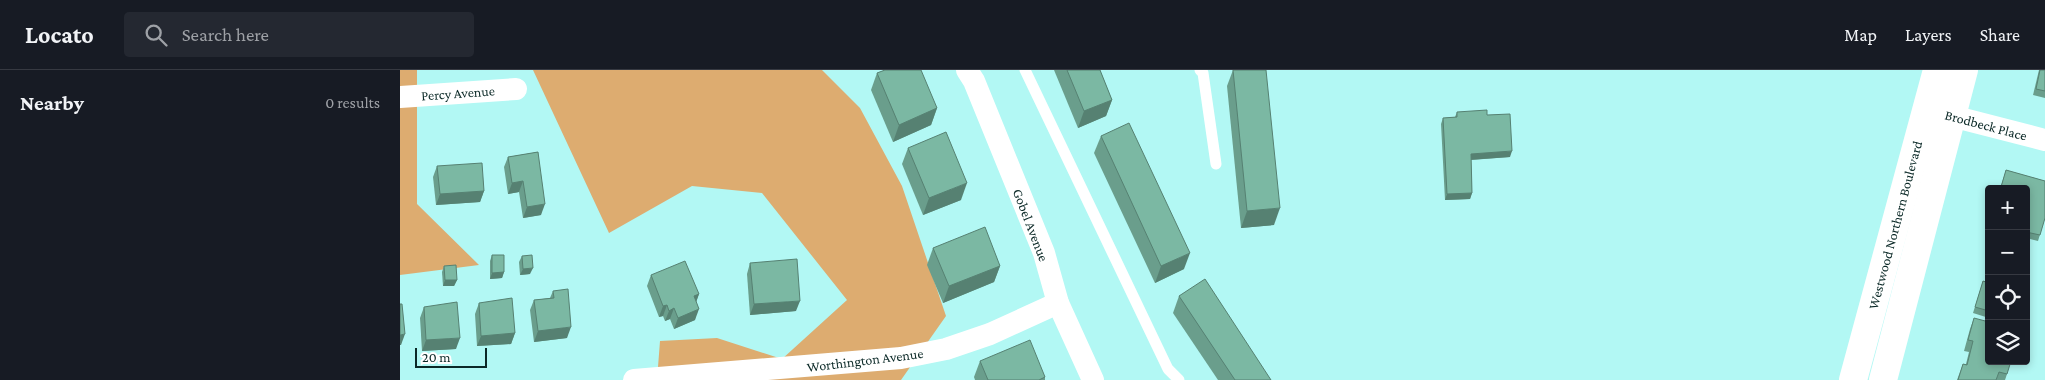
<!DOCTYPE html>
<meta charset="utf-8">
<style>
:root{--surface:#171b24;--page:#242831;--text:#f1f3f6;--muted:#9ea1a6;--line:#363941}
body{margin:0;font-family:"Crimson Pro",serif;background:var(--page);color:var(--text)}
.controls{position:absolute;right:15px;bottom:15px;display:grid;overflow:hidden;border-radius:5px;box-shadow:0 2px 8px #0003}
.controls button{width:45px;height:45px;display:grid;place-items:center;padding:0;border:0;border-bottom:1px solid var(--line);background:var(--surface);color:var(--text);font:25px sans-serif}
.scale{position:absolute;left:15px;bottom:12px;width:72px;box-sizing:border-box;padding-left:5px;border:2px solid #0b2927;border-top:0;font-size:14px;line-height:18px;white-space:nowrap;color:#0b2927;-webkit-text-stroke:4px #fff;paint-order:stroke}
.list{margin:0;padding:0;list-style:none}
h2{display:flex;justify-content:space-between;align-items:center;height:65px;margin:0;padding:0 20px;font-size:21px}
h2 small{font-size:16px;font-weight:400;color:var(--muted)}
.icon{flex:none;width:28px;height:28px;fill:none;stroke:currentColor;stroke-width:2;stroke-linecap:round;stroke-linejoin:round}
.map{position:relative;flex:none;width:1645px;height:310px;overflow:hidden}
header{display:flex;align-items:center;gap:30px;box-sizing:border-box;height:70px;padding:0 25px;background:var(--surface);border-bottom:1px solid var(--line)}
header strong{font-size:24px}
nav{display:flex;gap:28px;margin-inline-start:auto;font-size:18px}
.search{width:350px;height:45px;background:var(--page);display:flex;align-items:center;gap:12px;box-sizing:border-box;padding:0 18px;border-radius:5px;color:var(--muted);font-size:19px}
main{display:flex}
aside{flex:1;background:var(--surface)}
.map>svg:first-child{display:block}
</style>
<header>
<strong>Locato</strong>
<div class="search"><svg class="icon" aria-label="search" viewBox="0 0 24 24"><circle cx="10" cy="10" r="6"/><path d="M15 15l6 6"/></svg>Search here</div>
<nav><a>Map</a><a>Layers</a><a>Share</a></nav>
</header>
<main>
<aside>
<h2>Nearby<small>0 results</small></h2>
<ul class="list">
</ul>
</aside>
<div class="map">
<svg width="1645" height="310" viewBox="0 0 1645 310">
<rect width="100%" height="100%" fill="#b2f8f4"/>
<g fill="#ddac70">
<polygon points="0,0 17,0 17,134 79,195 0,205"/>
<polygon points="133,0 422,0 460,38 502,116 546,246 501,310 257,310 260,271 317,268 382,289 447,230 362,123 292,116 209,163"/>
</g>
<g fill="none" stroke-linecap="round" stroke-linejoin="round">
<g stroke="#fff" stroke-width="11">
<polyline points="625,0 768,299 779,310"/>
<polyline points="800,0 803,3 816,94"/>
</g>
<g stroke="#fff" stroke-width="22">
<polyline points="567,0 574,11 644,183 658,233 693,310"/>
<polyline points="0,27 116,19"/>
<polyline points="1536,42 1645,70"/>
<polyline points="234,310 501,288 546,279 590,264 658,233"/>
</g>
<g stroke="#fff" stroke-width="28">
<polyline points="1453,310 1537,0"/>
<polyline points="1483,310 1564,0"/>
</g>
</g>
<g fill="#6a9e8c">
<polygon points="654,0 700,0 712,30 706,46 678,58"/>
<polygon points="833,0 874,155 841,158 827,16"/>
<polygon points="1639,0 1645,0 1645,28 1633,25"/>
<polygon points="477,3 537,38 531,55 493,72 471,20"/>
<polygon points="1057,42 1087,45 1110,87 1071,90 1072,123 1070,129 1045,130 1041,54 1043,48 1055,47"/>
<polygon points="701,66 784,199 755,213 694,83"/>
<polygon points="508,78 561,130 523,145 502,94"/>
<polygon points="138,82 141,145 123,148 119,122 108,124 104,97 108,87"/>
<polygon points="37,96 84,121 80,132 36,135 33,107"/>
<polygon points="1606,100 1645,111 1645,148 1638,171 1626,168 1626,119 1600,119"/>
<polygon points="533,178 600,196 594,212 543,233 527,195"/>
<polygon points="92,185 104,202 102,208 90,209 90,191"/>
<polygon points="122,186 130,204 120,205 119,192"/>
<polygon points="350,193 396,241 350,245 347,204"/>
<polygon points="44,196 57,210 54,216 43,216 42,202"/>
<polygon points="1589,200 1589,248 1573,243 1583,211 1585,212"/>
<polygon points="251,205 299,224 296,232 295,250 274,259 270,249 265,251 263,246 259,247 247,216"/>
<polygon points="153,221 167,268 134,272 130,240 134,230 150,228"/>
<polygon points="779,226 871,310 818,310 773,243"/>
<polygon points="79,233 115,263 111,274 77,276 75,244"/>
<polygon points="24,237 56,279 22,281 20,248"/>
<polygon points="1574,248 1607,304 1605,310 1557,310 1563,294 1566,294 1569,282 1564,281 1570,259"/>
<polygon points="580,291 645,307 645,310 575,310 574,307"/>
</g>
<g fill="#568172">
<polygon points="712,30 706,46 678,58 684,41"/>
<polygon points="537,38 531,55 493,72 499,55"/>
<polygon points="1112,81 1110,87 1068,90 1071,84"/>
<polygon points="123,111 119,122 108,124 112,113"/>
<polygon points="567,113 561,130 523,145 529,128"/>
<polygon points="84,121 80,132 36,135 40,124"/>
<polygon points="1072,123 1070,129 1045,130 1047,124"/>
<polygon points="145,134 141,145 123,148 127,137"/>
<polygon points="880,138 874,155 841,158 847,141"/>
<polygon points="790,183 784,199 755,213 761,196"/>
<polygon points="600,196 594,212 543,233 549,216"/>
<polygon points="133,198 130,204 120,205 123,199"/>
<polygon points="104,202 102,208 90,209 92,203"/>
<polygon points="45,210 57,210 54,216 43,216"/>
<polygon points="299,224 295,235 294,226"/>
<polygon points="400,231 396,241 350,245 354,234"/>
<polygon points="267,235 263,246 259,247 263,236"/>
<polygon points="274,238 270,249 265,251 269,241"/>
<polygon points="299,239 295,250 274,259 278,248"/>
<polygon points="171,257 167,268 134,272 138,261"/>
<polygon points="115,263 111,274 77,276 81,266"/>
<polygon points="5,264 1,275 0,275 0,265"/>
<polygon points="60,268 56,279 22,281 26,270"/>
</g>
<g fill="#7bb8a3" stroke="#568172">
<polygon points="485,0 521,0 537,38 499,55 477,3"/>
<polygon points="667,0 700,0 712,30 684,41"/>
<polygon points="833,0 866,0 880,138 847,141"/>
<polygon points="1640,0 1645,0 1645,21 1636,19"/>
<polygon points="1087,40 1087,45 1110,44 1112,81 1071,84 1072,123 1047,124 1043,48 1057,47 1057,42"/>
<polygon points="729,53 790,183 761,196 701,66"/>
<polygon points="546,62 567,113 529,128 508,78"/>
<polygon points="138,82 145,134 127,137 123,111 112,113 108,87"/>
<polygon points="82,93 84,121 40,124 37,96"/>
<polygon points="1606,100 1645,111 1645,148 1640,165 1626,162 1626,119 1608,119 1601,117"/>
<polygon points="585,157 600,196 549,216 533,178"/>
<polygon points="92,185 104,185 104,202 92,203"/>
<polygon points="132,185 133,198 123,199 122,186"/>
<polygon points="397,189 400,231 354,234 350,193"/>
<polygon points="285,191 299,224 294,226 299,239 278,248 274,238 269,241 267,235 263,236 251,205"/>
<polygon points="56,195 57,210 45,210 44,196"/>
<polygon points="1589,202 1589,241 1575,237 1583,211 1586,212"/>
<polygon points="805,209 871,310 835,310 779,226"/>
<polygon points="168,219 171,257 138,261 134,230 154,228 153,221"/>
<polygon points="112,228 115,263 81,266 79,233"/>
<polygon points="57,232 60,268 26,270 24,237"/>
<polygon points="0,234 2,234 5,264 0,265"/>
<polygon points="1574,248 1589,252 1589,291 1611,291 1607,304 1599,302 1596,310 1558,310 1563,294 1567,295 1573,271 1568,270"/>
<polygon points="630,270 645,307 639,310 588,310 580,291"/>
</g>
<g text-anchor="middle" stroke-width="4" stroke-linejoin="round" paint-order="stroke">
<g font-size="14" fill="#0b2927" stroke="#fff">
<text transform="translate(58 23) rotate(-4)" y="5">Percy Avenue</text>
<text transform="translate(1586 55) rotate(15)" y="5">Brodbeck Place</text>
<text transform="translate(631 155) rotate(69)" y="5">Gobel Avenue</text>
<text transform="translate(1495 155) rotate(-75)" y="5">Westwood Northern Boulevard</text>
<text transform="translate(465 290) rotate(-7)" y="5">Worthington Avenue</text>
</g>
</g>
</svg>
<div class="controls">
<button>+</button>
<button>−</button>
<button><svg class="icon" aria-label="locate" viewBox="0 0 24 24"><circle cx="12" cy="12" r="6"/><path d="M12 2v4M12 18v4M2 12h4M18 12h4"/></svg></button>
<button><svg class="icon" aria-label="layers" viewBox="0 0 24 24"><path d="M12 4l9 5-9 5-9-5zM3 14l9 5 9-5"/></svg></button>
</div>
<div class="scale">20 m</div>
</div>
</main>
